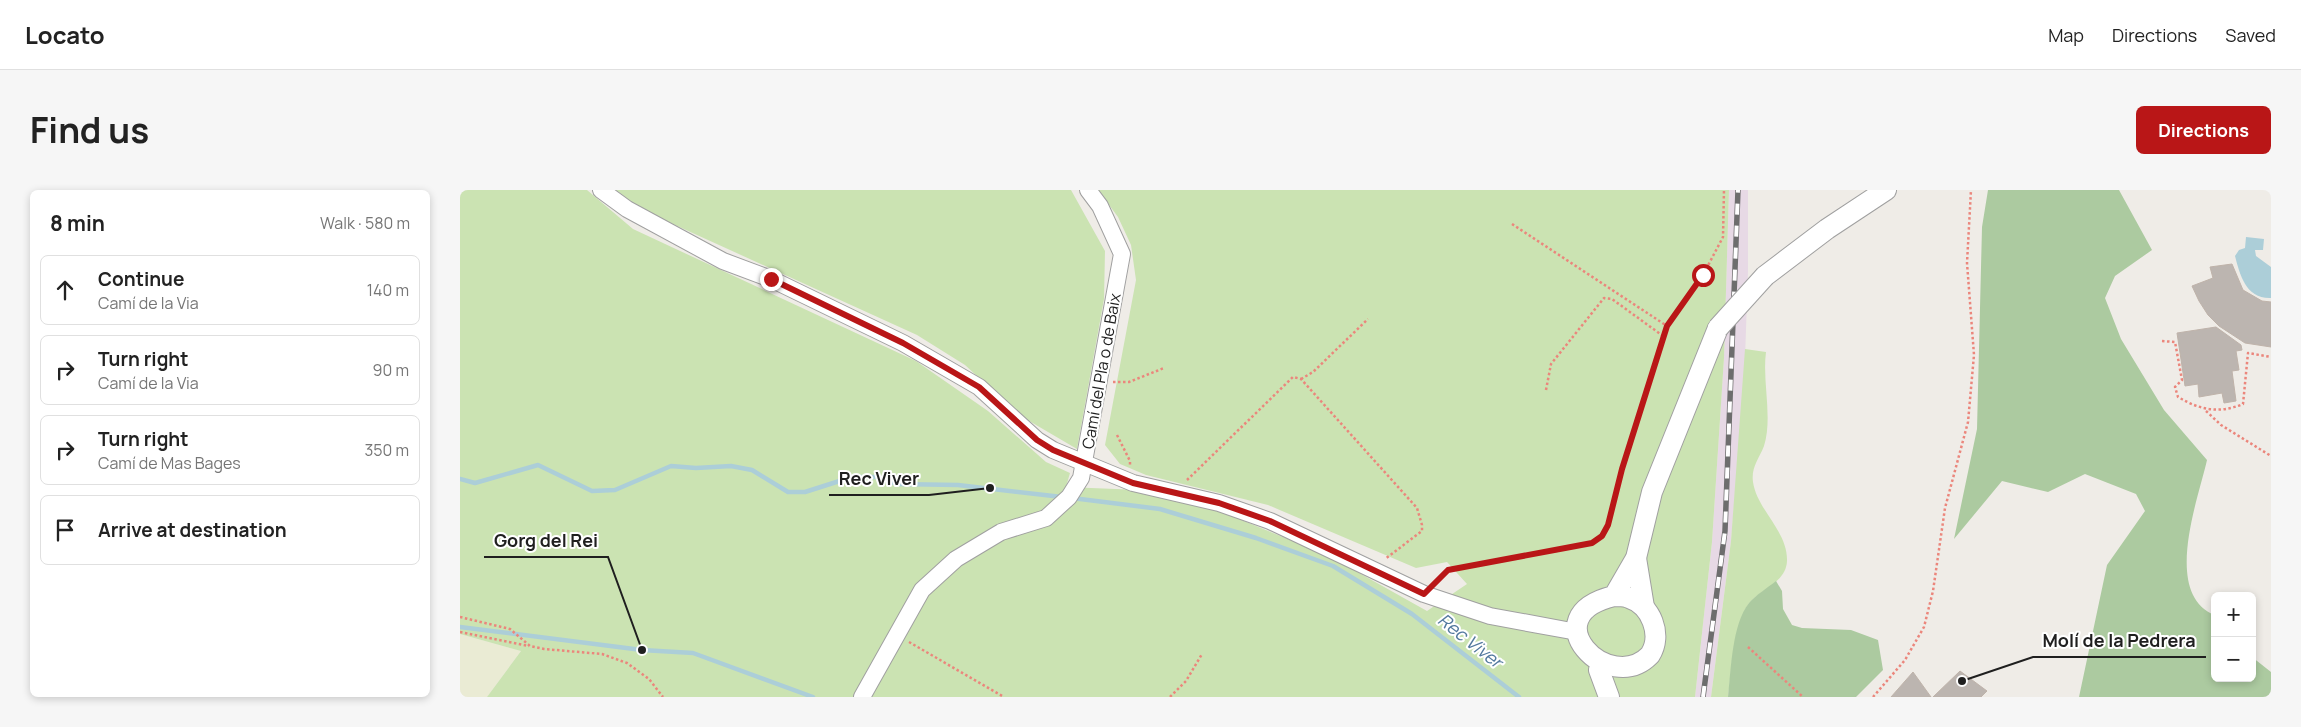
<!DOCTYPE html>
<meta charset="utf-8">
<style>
:root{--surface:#fff;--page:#f6f6f6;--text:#222;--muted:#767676;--line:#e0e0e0;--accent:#b91617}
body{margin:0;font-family:Manrope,sans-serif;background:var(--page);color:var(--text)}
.controls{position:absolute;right:15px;bottom:15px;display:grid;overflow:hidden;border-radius:8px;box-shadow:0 2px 8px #0003}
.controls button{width:45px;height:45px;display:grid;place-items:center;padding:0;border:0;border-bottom:1px solid var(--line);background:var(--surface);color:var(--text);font:25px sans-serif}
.stop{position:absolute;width:15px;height:15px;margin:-11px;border:4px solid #b91617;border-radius:50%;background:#fff}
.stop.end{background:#b91617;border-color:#fff;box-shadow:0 1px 5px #0008}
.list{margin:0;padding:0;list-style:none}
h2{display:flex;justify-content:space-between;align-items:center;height:65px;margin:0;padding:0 20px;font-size:21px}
h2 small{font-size:16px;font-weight:400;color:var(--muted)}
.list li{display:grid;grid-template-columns:32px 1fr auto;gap:15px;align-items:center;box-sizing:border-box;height:70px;margin:0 10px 10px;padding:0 10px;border:1px solid var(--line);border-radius:8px}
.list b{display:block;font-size:19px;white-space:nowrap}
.list p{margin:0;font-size:16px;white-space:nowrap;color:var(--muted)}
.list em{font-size:16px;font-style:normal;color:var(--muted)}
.icon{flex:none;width:28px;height:28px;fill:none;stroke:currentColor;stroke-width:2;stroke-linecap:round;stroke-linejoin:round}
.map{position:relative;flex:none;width:1811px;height:507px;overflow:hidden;border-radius:8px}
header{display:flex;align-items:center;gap:30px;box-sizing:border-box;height:70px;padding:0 25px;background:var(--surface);border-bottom:1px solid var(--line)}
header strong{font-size:24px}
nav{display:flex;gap:28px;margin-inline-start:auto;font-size:18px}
.intro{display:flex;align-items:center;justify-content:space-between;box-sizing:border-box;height:120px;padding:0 30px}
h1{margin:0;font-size:35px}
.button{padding:12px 22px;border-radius:8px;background:var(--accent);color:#fff;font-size:18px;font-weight:700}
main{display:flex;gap:30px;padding:0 30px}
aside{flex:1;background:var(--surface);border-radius:8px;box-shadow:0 2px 8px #0003}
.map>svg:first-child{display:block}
</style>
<header>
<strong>Locato</strong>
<nav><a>Map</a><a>Directions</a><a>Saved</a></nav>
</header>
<div class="intro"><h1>Find us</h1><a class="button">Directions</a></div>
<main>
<aside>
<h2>8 min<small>Walk · 580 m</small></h2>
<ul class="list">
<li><svg class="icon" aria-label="ahead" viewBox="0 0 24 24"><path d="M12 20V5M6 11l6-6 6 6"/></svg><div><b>Continue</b><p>Camí de la Via</p></div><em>140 m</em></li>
<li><svg class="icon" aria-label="right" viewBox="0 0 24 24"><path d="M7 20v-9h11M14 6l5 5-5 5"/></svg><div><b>Turn right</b><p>Camí de la Via</p></div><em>90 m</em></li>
<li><svg class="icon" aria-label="right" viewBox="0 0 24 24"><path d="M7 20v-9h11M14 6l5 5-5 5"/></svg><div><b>Turn right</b><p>Camí de Mas Bages</p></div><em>350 m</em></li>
<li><svg class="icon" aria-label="arrive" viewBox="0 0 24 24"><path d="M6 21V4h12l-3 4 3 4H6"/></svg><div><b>Arrive at destination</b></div></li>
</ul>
</aside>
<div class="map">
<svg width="1811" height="507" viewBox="0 0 1811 507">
<rect width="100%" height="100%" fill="#efece7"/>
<polygon fill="#e7d9e5" points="1269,0 1288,0 1288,81 1284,198 1271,351 1251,507 1235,507 1252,352 1264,168"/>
<polygon fill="#eaebd4" points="0,444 61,461 27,507 0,507"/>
<g fill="#cbe3b2">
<polygon points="0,0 127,0 173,39 456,171 528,221 586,272 610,283 606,297 681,300 762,322 867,365 967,421 1007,394 987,372 956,378 808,315 686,285 660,274 645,255 676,90 671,55 658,27 638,0 1269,0 1264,168 1252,352 1235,507 27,507 61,461 0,444"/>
<polygon points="156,0 611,0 645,61 644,109 617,259 559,225 505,175 457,145 182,20"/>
<path d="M 1285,159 L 1306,162 C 1302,192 1313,227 1304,256 C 1299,269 1291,277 1293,292 C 1297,320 1328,341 1327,371 C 1326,395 1295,400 1286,418 C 1272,445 1272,478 1268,507 L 1251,507 L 1271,351 Z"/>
</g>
<g fill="#accaa0">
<path d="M 1528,0 L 1659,0 L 1692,60 L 1655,86 L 1645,108 L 1661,149 L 1704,220 L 1747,270 C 1738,310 1702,404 1755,425 L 1755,488 L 1792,488 L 1792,467 L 1811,482 L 1811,507 L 1619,507 L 1647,375 L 1685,321 L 1676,304 L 1625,284 L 1588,302 L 1542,291 L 1494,349 L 1517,239 L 1522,37 Z"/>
<path d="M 1316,391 L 1322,401 L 1323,419 L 1332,435 L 1342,438 L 1391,440 L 1418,450 L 1423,480 L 1396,507 L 1268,507 C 1271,480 1272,434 1289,413 C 1296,405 1307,398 1316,391 Z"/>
</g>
<path fill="#acced8" d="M 1786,47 L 1804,49 L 1803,60 L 1795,60 L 1796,66 L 1811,77 L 1811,108 C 1786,109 1780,85 1775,66 L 1779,60 L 1785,58 Z"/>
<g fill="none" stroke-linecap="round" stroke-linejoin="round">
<g stroke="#acced8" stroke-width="4.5">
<polyline points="0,289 15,293 78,275 132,301 155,300 211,276 236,278 271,276 292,280 328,302 345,302 392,287 417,287 436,294 498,295 602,307"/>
<polyline points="612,308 700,319 796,348 873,376 952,424 1059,507"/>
<polyline points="0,437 182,460 233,463 353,507"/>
</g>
</g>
<g fill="#bcb5b0" stroke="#bfb3aa">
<polygon points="1772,74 1783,100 1802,111 1811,112 1811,157 1785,153 1759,136 1748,125 1739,111 1732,96 1753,88 1750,77"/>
<polygon points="1756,137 1781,155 1782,160 1776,161 1779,180 1772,181 1776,211 1764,213 1762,203 1739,207 1738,194 1725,196 1717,143"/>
<polygon points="1500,481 1527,501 1521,507 1473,507"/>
<polygon points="1453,482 1471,507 1431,507"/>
</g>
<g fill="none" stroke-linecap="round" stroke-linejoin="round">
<g stroke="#a0a0a0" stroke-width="18">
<g id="minor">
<polyline points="141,0 167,19 263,71 311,89 443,153 519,197 577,250 593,260 673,293 759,313 810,331 964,404 1030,426 1117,442"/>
<polyline points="402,507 462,400 496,369 541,342 586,328 609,307 621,288 662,64 640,16 628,0"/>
</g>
</g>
<g stroke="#a0a0a0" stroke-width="22">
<g id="tertiary">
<polyline points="1305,86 1367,39 1426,0"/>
<polyline points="1176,368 1184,417"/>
<path d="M 1154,406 C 1159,406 1165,406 1169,408 C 1191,415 1203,445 1190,465 C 1149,507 1070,426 1154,406 L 1176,368 L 1192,302 L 1258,138"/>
<polyline points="1139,480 1149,507"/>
</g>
</g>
<g stroke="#eb867c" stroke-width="2.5" stroke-dasharray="2.5 2.5" stroke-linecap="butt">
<polyline points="1052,34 1207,136"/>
<path d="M 1702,151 L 1715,152 L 1722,190 L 1715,197 L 1718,207 C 1740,220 1759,224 1783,214 L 1788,163 L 1811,167"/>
<polyline points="841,189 853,182 908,129"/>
<polyline points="653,192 669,192 704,178"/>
<polyline points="1086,200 1091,174 1144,108 1152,109 1203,146"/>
<polyline points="1746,221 1761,235 1811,266"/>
<polyline points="657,245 670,271 670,277"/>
<polyline points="727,290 833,187 841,189 957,318 962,335 962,341 925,369"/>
<polyline points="976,393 988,381 1132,353 1142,346 1148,335 1162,279 1207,136 1243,85 1263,47 1264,0"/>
<polyline points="0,427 50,439 70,456 84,459 142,464 167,473 189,489 203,507"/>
<polyline points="0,442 69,456"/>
<polyline points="449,452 544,507"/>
<polyline points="1288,457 1343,507"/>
<polyline points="710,507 726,491 742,464"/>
<polyline points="1413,507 1445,470 1464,437 1473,401 1485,318 1508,232 1514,165 1507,73 1511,0"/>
</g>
<use href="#minor" stroke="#fff" stroke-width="16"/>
<use href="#tertiary" stroke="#fff" stroke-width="20"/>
<g stroke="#6d6d6d" stroke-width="5.5">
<polyline id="rail" points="1243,507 1265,341 1278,0"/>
</g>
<use href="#rail" stroke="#fff" stroke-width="4" stroke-dasharray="11" stroke-linecap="butt"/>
<g stroke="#a0a0a0" stroke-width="22" stroke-linecap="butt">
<polyline id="tertiary-bridge" points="1258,138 1305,86"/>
</g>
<use href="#tertiary-bridge" stroke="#fff" stroke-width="20"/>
</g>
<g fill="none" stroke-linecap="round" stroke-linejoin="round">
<polyline stroke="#b91617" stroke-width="6" points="311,89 443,153 519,197 577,250 593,260 673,293 759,313 810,331 964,404 988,380 1132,353 1142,346 1148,335 1162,279 1207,136 1243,85"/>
</g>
<g text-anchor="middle" stroke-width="4" stroke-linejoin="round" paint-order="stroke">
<g font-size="16" fill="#1f1f1f" stroke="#fff">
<text transform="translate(641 181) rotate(-80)" y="6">Camí del Pla o de Baix</text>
</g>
<g font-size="18" font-style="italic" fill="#53799e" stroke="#fff">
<text transform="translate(1010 451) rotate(38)" y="6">Rec Viver</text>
</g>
</g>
<path fill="none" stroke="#1f1f1f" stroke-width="2" d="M530 298L469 305H369M182 460L148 367H24M1502 491L1573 467H1746"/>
<g fill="#1f1f1f" stroke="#fff" stroke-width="2">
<circle cx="530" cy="298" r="5"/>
<circle cx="182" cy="460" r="5"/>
<circle cx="1502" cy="491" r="5"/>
</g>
<g font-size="18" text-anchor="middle" font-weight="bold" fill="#1f1f1f" stroke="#fff" stroke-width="4" stroke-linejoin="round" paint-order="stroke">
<text x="419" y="295">Rec Viver</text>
<text x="86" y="357">Gorg del Rei</text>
<text x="1659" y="457">Molí de la Pedrera</text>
</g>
</svg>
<div class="controls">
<button>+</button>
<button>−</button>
</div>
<div class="stop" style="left:1243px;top:85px"></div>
<div class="stop end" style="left:311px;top:89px"></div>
</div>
</main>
